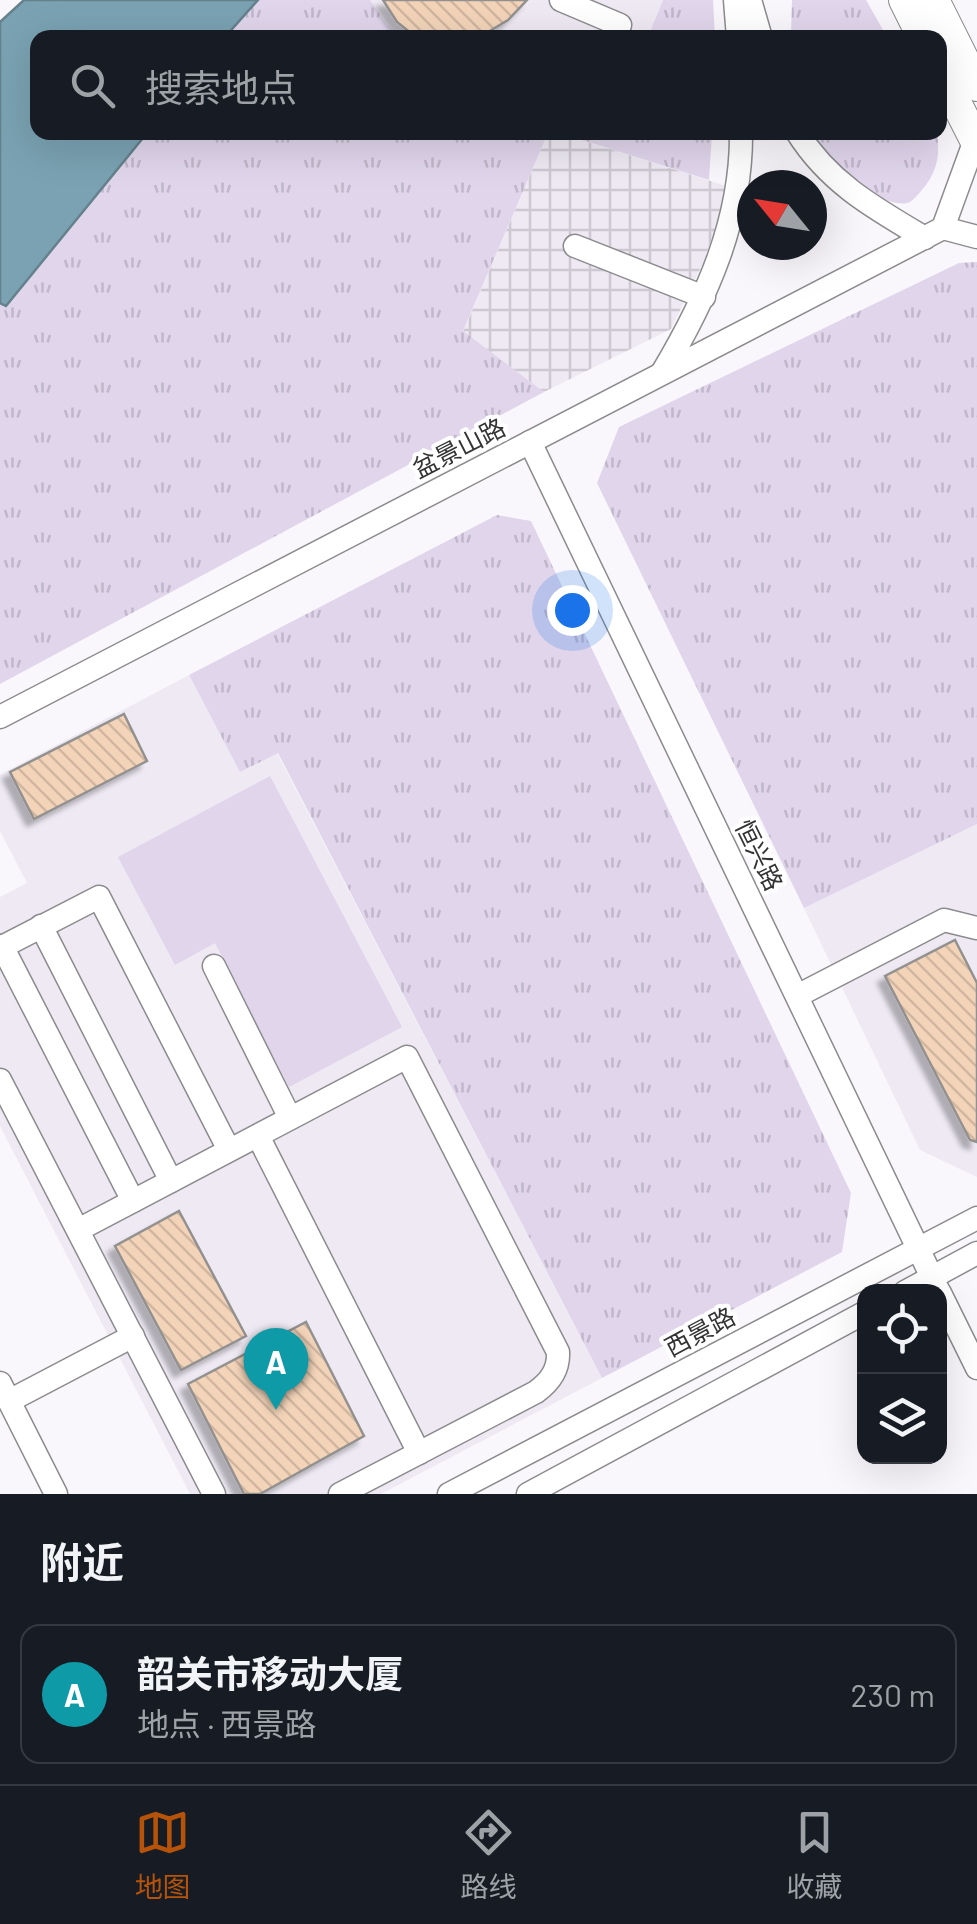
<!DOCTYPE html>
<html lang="zh">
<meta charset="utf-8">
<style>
:root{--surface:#171b24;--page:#20242c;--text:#f1f3f6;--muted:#9ea1a6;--line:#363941;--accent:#b45309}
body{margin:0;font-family:Barlow,"Noto Sans SC",sans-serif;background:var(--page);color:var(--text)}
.controls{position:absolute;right:30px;bottom:30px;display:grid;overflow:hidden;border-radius:20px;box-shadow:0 10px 40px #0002}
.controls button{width:90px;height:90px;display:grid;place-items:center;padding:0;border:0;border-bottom:2px solid var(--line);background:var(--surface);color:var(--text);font:50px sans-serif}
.compass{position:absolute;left:737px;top:170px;width:90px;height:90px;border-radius:50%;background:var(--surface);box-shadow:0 10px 40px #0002;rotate:300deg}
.you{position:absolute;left:572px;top:610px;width:35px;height:35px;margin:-25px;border:8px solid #fff;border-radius:50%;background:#1a73e8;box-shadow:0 0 0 15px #1a73e833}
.badge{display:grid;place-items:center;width:65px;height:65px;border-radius:50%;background:var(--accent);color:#fff;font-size:32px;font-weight:700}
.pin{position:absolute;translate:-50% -82px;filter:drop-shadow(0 2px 5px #0008)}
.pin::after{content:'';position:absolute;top:52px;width:35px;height:30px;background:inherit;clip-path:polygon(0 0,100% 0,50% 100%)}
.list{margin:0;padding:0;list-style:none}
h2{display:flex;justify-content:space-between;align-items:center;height:130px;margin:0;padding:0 40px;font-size:42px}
h2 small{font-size:32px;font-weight:400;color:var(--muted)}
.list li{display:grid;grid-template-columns:65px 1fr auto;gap:30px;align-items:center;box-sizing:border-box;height:140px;margin:0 20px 20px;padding:0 20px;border:2px solid var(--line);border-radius:20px}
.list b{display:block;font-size:38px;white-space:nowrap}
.list p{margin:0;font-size:32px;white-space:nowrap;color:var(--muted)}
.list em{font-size:32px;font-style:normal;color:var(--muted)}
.icon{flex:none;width:55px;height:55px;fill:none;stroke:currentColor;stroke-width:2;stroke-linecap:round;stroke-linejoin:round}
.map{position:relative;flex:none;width:977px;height:1494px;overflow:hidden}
.search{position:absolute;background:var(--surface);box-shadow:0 10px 40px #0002;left:30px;right:30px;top:30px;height:110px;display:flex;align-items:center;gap:25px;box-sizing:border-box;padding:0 35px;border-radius:20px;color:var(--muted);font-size:38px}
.sheet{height:290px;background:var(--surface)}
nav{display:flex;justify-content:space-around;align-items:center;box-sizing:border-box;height:140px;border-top:2px solid var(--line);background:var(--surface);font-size:28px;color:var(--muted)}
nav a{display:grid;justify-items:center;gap:5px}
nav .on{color:var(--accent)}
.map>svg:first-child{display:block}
</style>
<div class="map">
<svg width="977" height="1494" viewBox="0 0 977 1494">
<defs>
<pattern id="industrial-grid" width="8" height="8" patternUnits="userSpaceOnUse" patternTransform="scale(2.5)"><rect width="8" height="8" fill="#eee9f3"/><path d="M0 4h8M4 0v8" fill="none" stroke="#cdc8d1"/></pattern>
<pattern id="grass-tufts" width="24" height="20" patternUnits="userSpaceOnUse" patternTransform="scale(2.5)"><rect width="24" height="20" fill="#e0d5eb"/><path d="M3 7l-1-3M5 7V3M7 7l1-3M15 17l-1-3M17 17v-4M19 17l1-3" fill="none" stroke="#c1b7ca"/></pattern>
<pattern id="building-back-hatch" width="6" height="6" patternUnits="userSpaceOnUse" patternTransform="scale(2.5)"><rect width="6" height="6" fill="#f3d4b9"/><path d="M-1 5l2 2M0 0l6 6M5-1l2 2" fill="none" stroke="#d1b7a0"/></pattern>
<filter id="shadow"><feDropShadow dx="-7" dy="7" stdDeviation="2.5" flood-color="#0004"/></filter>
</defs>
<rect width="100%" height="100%" fill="#f9f7fb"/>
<g fill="#eee9f3">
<polygon points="370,0 663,0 648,38 401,37 387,25"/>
<polygon points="189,675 240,772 277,753 602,1378 381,1494 190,1494 0,1126 0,897 27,883 0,831 0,775"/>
<polygon points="977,824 977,1177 920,1150 804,908"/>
</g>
<polygon fill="url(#industrial-grid)" points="548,133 560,133 726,186 721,211 704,261 671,329 544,392 463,332"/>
<g fill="url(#grass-tufts)">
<polygon points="258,0 370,0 387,25 401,37 225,38"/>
<polygon points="663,0 713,0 715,37 648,37"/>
<polygon points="792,0 866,0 887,37 791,37"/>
<polygon points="147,133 548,133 463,331 544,392 0,684 0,303 7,306"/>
<polygon points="560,133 712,133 709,180"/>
<path d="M 812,133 L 937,133 C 940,153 938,168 926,185 C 922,190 915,199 910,202 C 887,212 837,170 824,153 C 819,147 815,139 812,133 Z"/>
<polygon points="977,262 977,824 804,908 597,483 619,427 959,263"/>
<polygon points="497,515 531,521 851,1193 842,1252 602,1378 278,753 240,772 189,675"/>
</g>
<polygon fill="#e0d5eb" points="270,776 402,1027 289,1087 215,943 175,965 118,857"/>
<polygon fill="#7aa2b2" stroke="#65818c" stroke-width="2.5" points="24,0 258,0 225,37 38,38 38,132 147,133 6,306 0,303 0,22"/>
<g fill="url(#building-back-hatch)" stroke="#93918f" stroke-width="2.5" filter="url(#shadow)">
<polygon points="383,0 527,0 508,20 478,38 417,38 397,22"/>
<polygon points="124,714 147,761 34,819 10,772"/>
<polygon points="955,940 977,983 977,1142 970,1140 885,976"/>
<polygon points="179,1211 246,1336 181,1370 115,1246"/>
<polygon points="306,1322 364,1436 260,1494 244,1494 188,1384"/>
</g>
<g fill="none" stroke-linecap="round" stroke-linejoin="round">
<g stroke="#8c8b8d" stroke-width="25">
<g id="minor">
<polyline points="561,0 620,25"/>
<polyline points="735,0 738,38"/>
<polyline points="750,0 761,38"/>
<path d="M 797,132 C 829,183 874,208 925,238"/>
<polyline points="943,228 977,237"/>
<polyline points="575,246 704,297"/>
<path d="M 662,373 C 706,299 742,221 741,132"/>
<polyline points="530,442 939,1292"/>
<polyline points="0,717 943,228 975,140"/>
<polyline points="41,926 171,1181"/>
<polyline points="2,946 133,1201"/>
<polyline points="0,948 99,897 229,1150"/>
<polyline points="214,966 290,1118"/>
<polyline points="797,996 944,920 977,928"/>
<polyline points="0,1080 214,1494"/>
<polyline points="258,1136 419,1453"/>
<path d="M 78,1230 L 407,1057 L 558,1352 C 559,1370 550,1382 536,1392 L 340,1494"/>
<polyline points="905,1292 977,1253"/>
<polyline points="940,1293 977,1368"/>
<polyline points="0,1383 56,1494"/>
<polyline points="9,1401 133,1336"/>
<polyline points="449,1494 977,1218"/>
<polyline points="528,1494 864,1313"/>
</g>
</g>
<g stroke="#8c8b8d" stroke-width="32">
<g id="major">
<polyline points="904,0 923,38"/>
<polyline points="934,0 977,86"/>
<polyline points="940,71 977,144"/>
</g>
</g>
<use href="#minor" stroke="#fff" stroke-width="22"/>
<use href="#major" stroke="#fff" stroke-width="30"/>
</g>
<g text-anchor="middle" stroke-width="8" stroke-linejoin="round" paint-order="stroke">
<g font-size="25" fill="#343435" stroke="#fff">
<text transform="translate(459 448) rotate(-27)" y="9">盆景山路</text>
<text transform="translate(759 855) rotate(64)" y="9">恒兴路</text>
<text transform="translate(700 1332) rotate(-28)" y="9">西景路</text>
</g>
</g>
</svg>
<div class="controls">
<button><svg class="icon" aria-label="locate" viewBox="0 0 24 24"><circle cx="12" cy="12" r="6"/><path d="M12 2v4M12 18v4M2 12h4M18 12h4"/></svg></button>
<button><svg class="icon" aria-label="layers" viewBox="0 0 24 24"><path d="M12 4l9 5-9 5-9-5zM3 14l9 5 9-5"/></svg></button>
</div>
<svg class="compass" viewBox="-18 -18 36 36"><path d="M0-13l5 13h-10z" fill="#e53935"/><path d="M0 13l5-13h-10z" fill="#9ea1a6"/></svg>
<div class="you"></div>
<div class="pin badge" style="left:276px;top:1410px;background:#0f9aa8">A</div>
<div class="search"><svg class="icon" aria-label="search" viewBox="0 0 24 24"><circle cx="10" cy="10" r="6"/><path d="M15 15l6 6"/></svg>搜索地点</div>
</div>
<section class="sheet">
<h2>附近<small></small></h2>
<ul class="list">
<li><span class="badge" style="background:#0f9aa8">A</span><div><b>韶关市移动大厦</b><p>地点 · 西景路</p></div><em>230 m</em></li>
</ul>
</section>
<nav>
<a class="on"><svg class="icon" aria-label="map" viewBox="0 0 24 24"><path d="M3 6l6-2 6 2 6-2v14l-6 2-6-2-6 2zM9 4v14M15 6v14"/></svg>地图</a>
<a><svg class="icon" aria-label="directions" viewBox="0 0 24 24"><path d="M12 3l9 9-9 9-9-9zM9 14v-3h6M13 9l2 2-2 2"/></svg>路线</a>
<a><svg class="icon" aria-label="saved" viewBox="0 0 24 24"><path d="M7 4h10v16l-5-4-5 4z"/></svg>收藏</a>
</nav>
